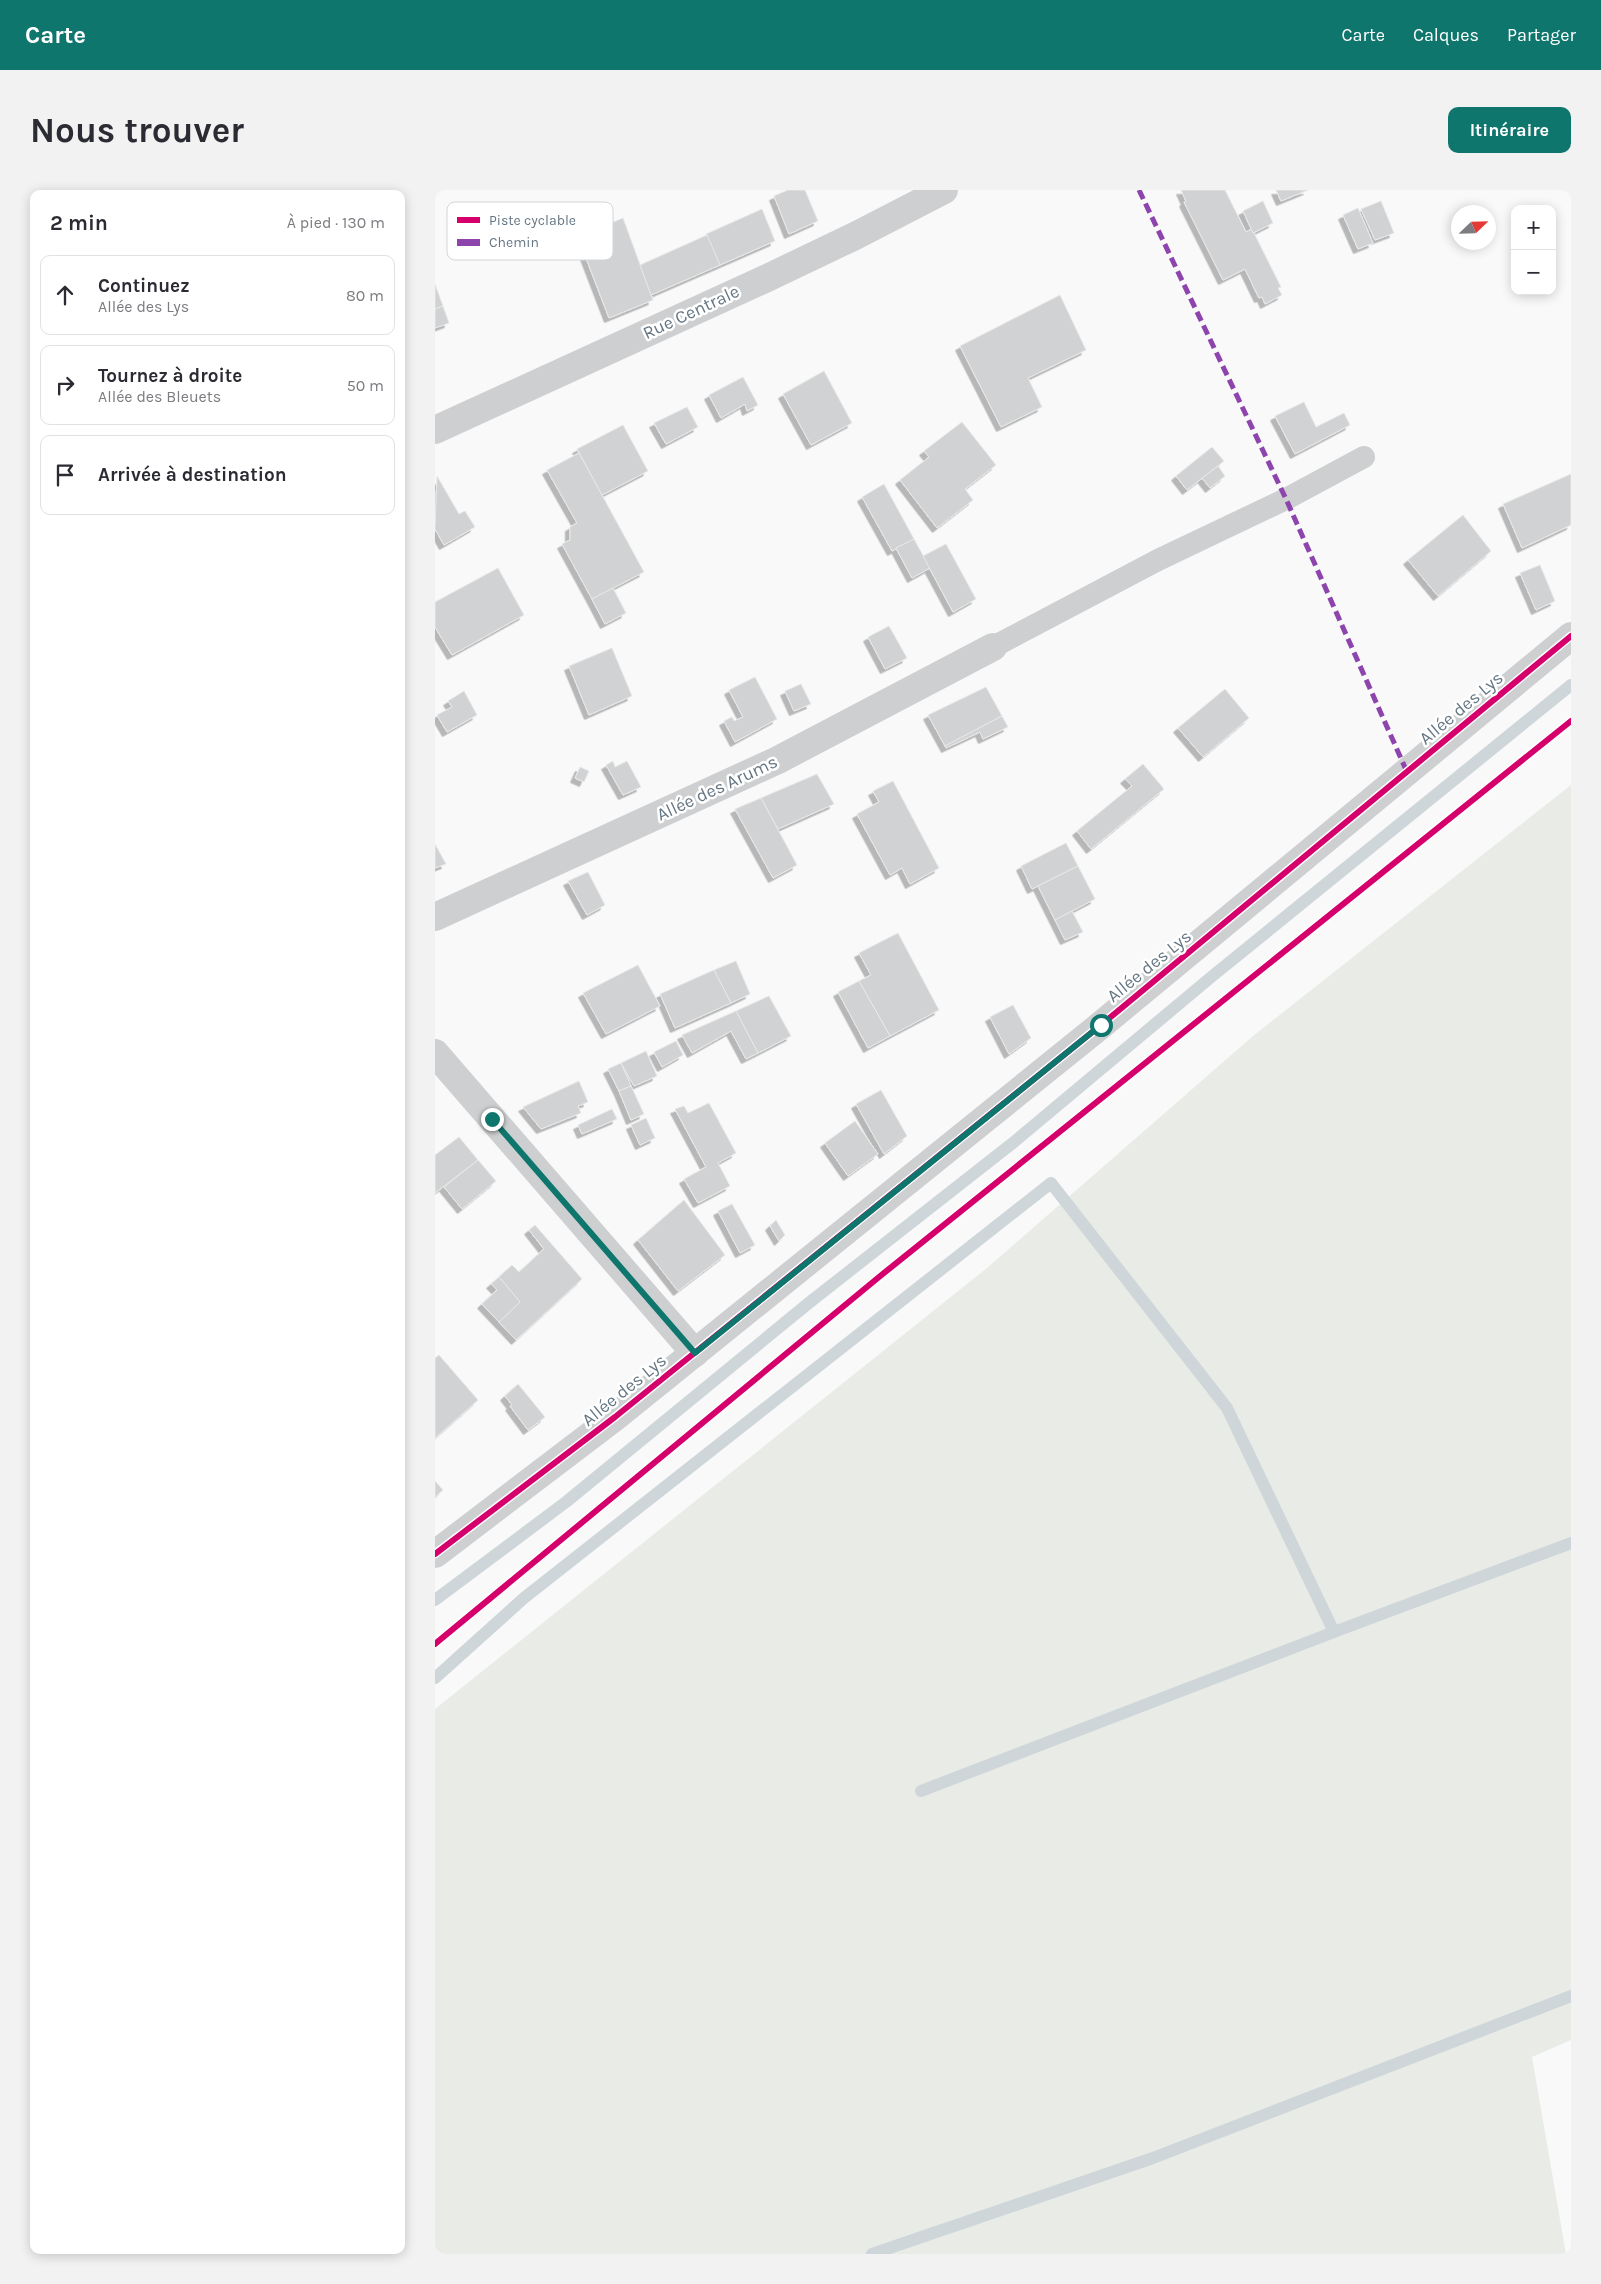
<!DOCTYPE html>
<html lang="fr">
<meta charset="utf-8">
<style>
:root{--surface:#fff;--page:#f2f2f3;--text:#2b2b33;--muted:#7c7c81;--line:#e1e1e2;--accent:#0f766e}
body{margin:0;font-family:Karla,sans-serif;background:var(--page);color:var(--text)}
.controls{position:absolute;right:15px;top:15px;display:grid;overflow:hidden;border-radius:10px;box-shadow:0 2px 12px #0003}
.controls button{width:45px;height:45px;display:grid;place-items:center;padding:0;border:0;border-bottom:1px solid var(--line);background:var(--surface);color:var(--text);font:25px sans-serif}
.compass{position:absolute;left:1016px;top:15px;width:45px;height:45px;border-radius:50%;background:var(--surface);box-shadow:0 2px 12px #0003;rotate:67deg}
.stop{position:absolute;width:15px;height:15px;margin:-11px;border:4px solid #0f766e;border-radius:50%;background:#fff}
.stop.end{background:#0f766e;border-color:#fff;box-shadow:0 1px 5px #0008}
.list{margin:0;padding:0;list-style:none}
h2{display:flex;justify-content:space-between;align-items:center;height:65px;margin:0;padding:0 20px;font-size:21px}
h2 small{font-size:16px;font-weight:400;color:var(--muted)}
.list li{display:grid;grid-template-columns:32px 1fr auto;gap:15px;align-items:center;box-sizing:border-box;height:80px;margin:0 10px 10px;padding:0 10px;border:1px solid var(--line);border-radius:10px}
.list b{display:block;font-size:19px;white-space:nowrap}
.list p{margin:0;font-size:16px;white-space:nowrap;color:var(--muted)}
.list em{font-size:16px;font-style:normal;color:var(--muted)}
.icon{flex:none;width:28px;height:28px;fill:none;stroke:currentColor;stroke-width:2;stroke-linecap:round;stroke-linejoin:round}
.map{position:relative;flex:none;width:1136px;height:2064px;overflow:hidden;border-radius:10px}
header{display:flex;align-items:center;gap:30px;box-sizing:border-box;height:70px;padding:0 25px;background:var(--accent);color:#fff}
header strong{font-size:24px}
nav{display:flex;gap:28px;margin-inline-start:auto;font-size:18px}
.intro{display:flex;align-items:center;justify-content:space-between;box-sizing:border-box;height:120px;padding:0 30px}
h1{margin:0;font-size:35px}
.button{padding:12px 22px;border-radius:10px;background:var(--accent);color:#fff;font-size:18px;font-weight:700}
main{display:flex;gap:30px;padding:0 30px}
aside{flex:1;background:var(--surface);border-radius:10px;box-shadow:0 2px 12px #0003}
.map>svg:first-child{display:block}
</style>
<header>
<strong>Carte</strong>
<nav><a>Carte</a><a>Calques</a><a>Partager</a></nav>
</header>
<div class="intro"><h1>Nous trouver</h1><a class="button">Itinéraire</a></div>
<main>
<aside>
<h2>2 min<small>À pied · 130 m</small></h2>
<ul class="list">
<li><svg class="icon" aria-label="ahead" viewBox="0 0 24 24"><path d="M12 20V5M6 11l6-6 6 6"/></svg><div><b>Continuez</b><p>Allée des Lys</p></div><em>80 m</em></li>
<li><svg class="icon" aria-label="right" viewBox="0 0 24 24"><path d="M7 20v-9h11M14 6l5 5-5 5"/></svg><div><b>Tournez à droite</b><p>Allée des Bleuets</p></div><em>50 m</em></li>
<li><svg class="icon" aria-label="arrive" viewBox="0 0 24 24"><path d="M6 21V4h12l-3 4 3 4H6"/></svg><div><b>Arrivée à destination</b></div></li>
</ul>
</aside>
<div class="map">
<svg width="1136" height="2064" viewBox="0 0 1136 2064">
<defs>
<filter id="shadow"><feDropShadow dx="-4.5" dy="4.5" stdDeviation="0" flood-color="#0004"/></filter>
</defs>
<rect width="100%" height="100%" fill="#f9f9f9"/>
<polygon fill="#e8ebe6" points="1136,595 1136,1850 1097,1867 1131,2064 0,2064 0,1519 552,1078 818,846"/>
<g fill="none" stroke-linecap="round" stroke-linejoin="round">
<g stroke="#ced6d9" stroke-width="12">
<polyline points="0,1410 131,1312 375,1112 579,952 775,788 1136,495"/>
<polyline points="0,1488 89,1408 616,993 792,1218 899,1442 1136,1353"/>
<polyline points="486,1601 899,1442"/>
<polyline points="437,2064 718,1968 1136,1806"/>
</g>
</g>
<g fill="#d0d2d3" stroke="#e8e8e8" filter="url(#shadow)">
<polygon points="353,0 370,0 383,31 354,44 339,6"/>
<polygon points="746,0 790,0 811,42 817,39 846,97 843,98 847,105 830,114 827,107 824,108 810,79 788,90 749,12 751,11"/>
<polygon points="841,0 873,0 846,11"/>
<polygon points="828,11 838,33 818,43 808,21"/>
<polygon points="946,11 959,43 940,50 926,19"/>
<polygon points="923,18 938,53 923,59 908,25"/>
<polygon points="327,19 340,51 285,75 271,44"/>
<polygon points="188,28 218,110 174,128 143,47"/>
<polygon points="272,45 285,75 216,105 205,75"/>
<polygon points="0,94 8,116 0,119"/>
<polygon points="625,105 651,160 593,188 607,217 566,237 525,156"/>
<polygon points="8,116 14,133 0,138 0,119"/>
<polygon points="389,181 417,233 376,255 348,204"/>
<polygon points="308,187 323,215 312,221 310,214 286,228 274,205"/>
<polygon points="869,212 881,237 909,223 915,235 860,264 840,226"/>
<polygon points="252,217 263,237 231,254 219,233"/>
<polygon points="527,232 561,275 530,299 538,310 502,338 465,290 494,267 489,261"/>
<polygon points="188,235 213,281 167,305 142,259"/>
<polygon points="777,257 789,271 752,300 741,286"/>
<polygon points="144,263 209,382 157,409 127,354 135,350 135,337 142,333 112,280"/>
<polygon points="783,276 790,286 775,298 767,288"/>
<polygon points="1136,284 1136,335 1087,358 1068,314"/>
<polygon points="2,286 24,324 30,321 40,337 9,355 0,339"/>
<polygon points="449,294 479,349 457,361 427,307"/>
<polygon points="1028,325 1056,361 1003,406 973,370"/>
<polygon points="479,349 495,378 477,388 461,358"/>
<polygon points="511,354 541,409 518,422 488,366"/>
<polygon points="1105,375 1120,411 1101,420 1085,383"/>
<polygon points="63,378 89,425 17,465 0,437 0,412"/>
<polygon points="178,398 191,423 170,434 157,409"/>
<polygon points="454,436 472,468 450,479 433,447"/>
<polygon points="177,458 197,506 154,525 134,476"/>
<polygon points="320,487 342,529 300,552 289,531 297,527 299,531 308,527 294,500"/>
<polygon points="366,494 376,514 359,521 350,501"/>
<polygon points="551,497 567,526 510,556 493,525"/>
<polygon points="790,499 814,528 768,567 743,538"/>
<polygon points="29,501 42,525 12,542 2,525 17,517 13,511"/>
<polygon points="567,526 573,537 548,549 545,542 511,558 510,556"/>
<polygon points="178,571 180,577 192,571 206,597 188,605 171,575"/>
<polygon points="708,574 729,599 656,659 642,641 697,596 690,589"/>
<polygon points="145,577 154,581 149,592 140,588"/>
<polygon points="382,584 399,614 343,639 326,608"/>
<polygon points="458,591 504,678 475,694 467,678 455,685 422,624 444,612 438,601"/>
<polygon points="326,608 362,675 338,688 300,619"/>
<polygon points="631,653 643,676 597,699 586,676"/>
<polygon points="0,654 11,674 0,678"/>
<polygon points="643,676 660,709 620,730 603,696"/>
<polygon points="153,682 170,715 152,725 133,691"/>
<polygon points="637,721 648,742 630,750 620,730"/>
<polygon points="463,743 504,820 455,846 424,791 436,785 424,763"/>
<polygon points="301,771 315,804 296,813 279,780"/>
<polygon points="203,775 225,816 171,844 148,803"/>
<polygon points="279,780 296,813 240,838 225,804"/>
<polygon points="424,791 455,846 433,858 403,802"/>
<polygon points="334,806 356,846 323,863 301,821"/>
<polygon points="578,815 596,848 574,864 555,827"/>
<polygon points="301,821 323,863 311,869 296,841 257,863 247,845"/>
<polygon points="241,851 248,865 227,877 219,862"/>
<polygon points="211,861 222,886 199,896 186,873"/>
<polygon points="186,873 196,896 184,901 173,879"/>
<polygon points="144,891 153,912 143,916 146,923 106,939 88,917"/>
<polygon points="196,896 209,924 196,930 184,901"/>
<polygon points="446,900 472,946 449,964 421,914"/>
<polygon points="274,913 301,963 283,973 295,996 263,1013 249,989 271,977 240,919 249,916 253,923"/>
<polygon points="177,919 182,929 147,944 143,935"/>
<polygon points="211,928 220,948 205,955 196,935"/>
<polygon points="420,931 443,964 413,986 390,953"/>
<polygon points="24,947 43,970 0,1003 0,965"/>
<polygon points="43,970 61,991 27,1019 9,997"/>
<polygon points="249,1010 290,1065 243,1101 203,1050"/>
<polygon points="297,1014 320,1055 305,1063 283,1021"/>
<polygon points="341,1030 350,1045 344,1051 335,1036"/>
<polygon points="100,1035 147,1089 81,1150 64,1132 85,1112 64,1087 77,1075 84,1082 109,1059 94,1040"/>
<polygon points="64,1087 85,1112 64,1132 47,1114 62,1100 56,1094"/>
<polygon points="4,1165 43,1210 0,1248 0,1168"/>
<polygon points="83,1194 110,1227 93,1240 75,1216 77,1215 70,1206"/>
<polygon points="0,1291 8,1300 0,1307"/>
</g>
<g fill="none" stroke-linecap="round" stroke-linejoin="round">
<polyline stroke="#cecfd0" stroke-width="22" points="558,457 723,370 851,309 929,267"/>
<g stroke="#cecfd0" stroke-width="28">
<polyline points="0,240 330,89 420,46 509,0"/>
<polyline points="0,727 343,570 558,457"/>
<polyline points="0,863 260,1163"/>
<polyline points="0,1364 180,1227 666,835 1136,446"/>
</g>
<polyline stroke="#8e44ad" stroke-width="5" stroke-dasharray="10 5" stroke-linecap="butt" points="704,0 851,309 972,582"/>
<g stroke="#fff" stroke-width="9">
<g id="cycleway">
<polyline points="0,1364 180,1227 666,835 1136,446"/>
<polyline points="0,1454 444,1087 1136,531"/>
</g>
</g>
<use href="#cycleway" stroke="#d6006c" stroke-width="6"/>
</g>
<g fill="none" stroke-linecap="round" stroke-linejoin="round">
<polyline stroke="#0f766e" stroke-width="6" points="57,929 260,1163 666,835"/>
</g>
<g text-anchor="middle" stroke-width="5" stroke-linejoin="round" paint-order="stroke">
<g font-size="18" fill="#657683" stroke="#fff">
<text transform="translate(256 122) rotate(-25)" y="6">Rue Centrale</text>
<text transform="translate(1026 518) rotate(-40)" y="6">Allée des Lys</text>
<text transform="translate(282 598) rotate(-25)" y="6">Allée des Arums</text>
<text transform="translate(714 776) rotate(-39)" y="6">Allée des Lys</text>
<text transform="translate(189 1200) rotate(-39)" y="6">Allée des Lys</text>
</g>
</g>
<rect x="12" y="12" width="166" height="58" rx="8" fill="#fff" stroke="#d1d6da" stroke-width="1"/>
<rect x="22" y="27" width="23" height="6" fill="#d6006c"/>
<rect x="22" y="49" width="23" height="7" fill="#8e44ad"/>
<g font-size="14" fill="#657683">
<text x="54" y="35">Piste cyclable</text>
<text x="54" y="57">Chemin</text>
</g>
</svg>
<div class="controls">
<button>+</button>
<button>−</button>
</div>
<svg class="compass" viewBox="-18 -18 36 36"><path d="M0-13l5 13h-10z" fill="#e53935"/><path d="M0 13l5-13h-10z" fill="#7c7c81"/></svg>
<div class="stop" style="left:666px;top:835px"></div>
<div class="stop end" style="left:57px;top:929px"></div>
</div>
</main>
